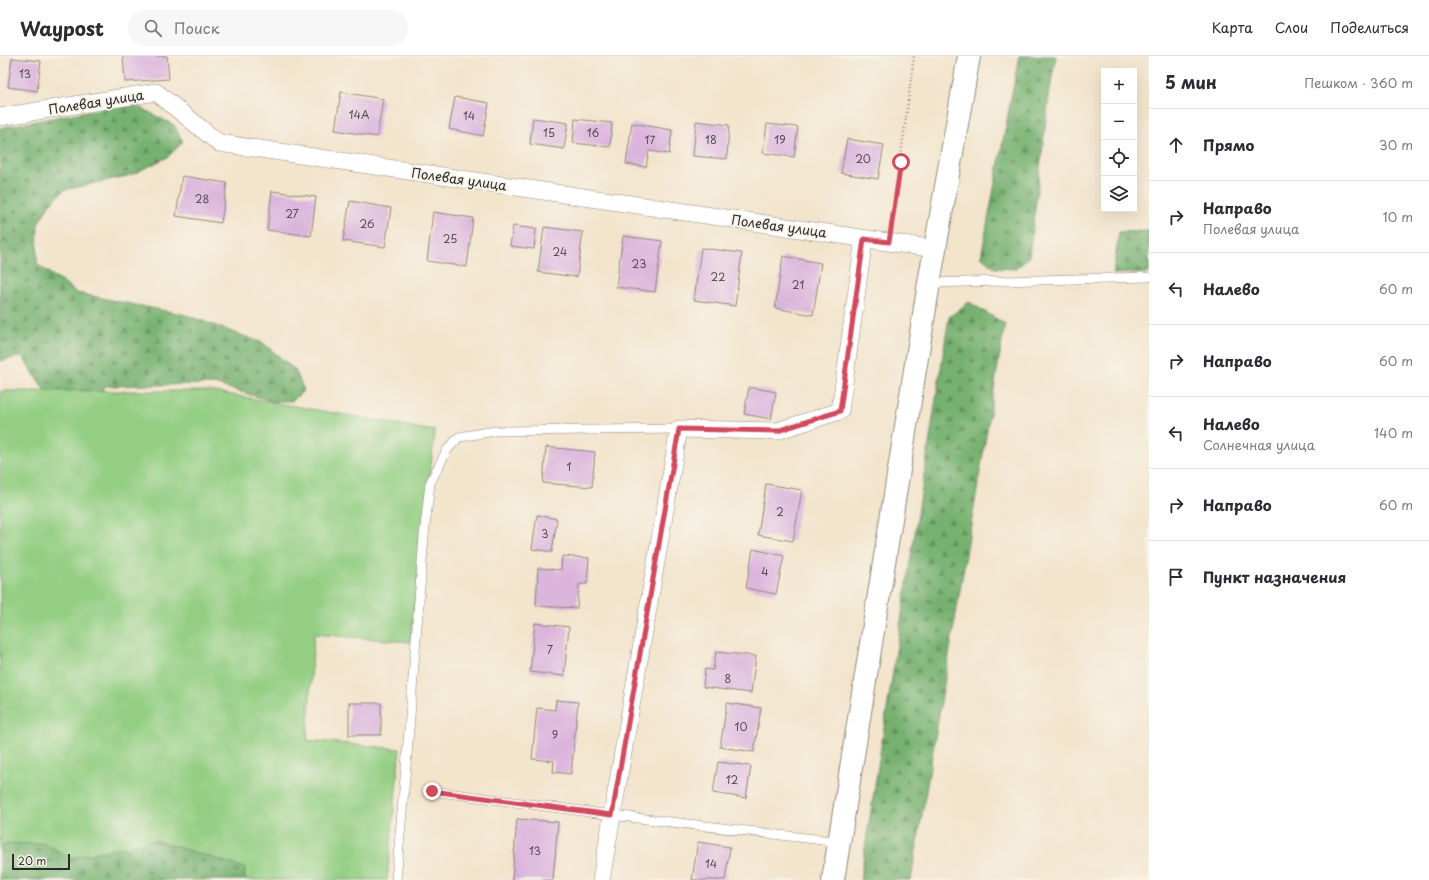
<!DOCTYPE html>
<html lang="ru">
<meta charset="utf-8">
<style>
:root{--surface:#fff;--page:#f7f7f7;--text:#2b2b33;--muted:#7c7c81;--line:#e1e1e2}
body{margin:0;font-family:"Playpen Sans",sans-serif;background:var(--page);color:var(--text)}
.controls{position:absolute;right:12px;top:12px;display:grid;overflow:hidden;border-radius:0px;box-shadow:0 4px 16px #0002}
.controls button{width:36px;height:36px;display:grid;place-items:center;padding:0;border:0;border-bottom:1px solid var(--line);background:var(--surface);color:var(--text);font:20px sans-serif}
.scale{position:absolute;left:12px;bottom:10px;width:58px;box-sizing:border-box;padding-left:4px;border:2px solid #2b2b2b;border-top:0;font-size:11px;line-height:14px;white-space:nowrap;color:#2b2b2b;-webkit-text-stroke:3px #f7f3e8;paint-order:stroke}
.stop{position:absolute;width:12px;height:12px;margin:-9px;border:3px solid #d1495b;border-radius:50%;background:#fff}
.stop.end{background:#d1495b;border-color:#fff;box-shadow:0 1px 4px #0008}
.list{margin:0;padding:0;list-style:none}
h2{display:flex;justify-content:space-between;align-items:center;height:52px;margin:0;padding:0 16px;font-size:17px}
h2 small{font-size:13px;font-weight:400;color:var(--muted)}
.list li{display:grid;grid-template-columns:26px 1fr auto;gap:12px;align-items:center;box-sizing:border-box;height:72px;padding:0 16px;border-top:1px solid var(--line)}
.list b{display:block;font-size:15px;white-space:nowrap}
.list p{margin:0;font-size:13px;white-space:nowrap;color:var(--muted)}
.list em{font-size:13px;font-style:normal;color:var(--muted)}
.icon{flex:none;width:22px;height:22px;fill:none;stroke:currentColor;stroke-width:2;stroke-linecap:round;stroke-linejoin:round}
.map{position:relative;flex:none;width:1149px;height:824px;overflow:hidden}
header{display:flex;align-items:center;gap:24px;box-sizing:border-box;height:56px;padding:0 20px;background:var(--surface);border-bottom:1px solid var(--line)}
header strong{font-size:19px}
nav{display:flex;gap:22px;margin-inline-start:auto;font-size:14px}
.search{width:280px;height:36px;background:var(--page);display:flex;align-items:center;gap:10px;box-sizing:border-box;padding:0 14px;border-radius:22px;color:var(--muted);font-size:15px}
main{display:flex}
aside{flex:1;background:var(--surface)}
.map>svg:first-child{display:block}
</style>
<header>
<strong>Waypost</strong>
<div class="search"><svg class="icon" aria-label="search" viewBox="0 0 24 24"><circle cx="10" cy="10" r="6"/><path d="M15 15l6 6"/></svg>Поиск</div>
<nav><a>Карта</a><a>Слои</a><a>Поделиться</a></nav>
</header>
<main>
<div class="map">
<svg width="1149" height="824" viewBox="0 0 1149 824">
<defs>
<pattern id="forest-firs" width="22" height="20" patternUnits="userSpaceOnUse"><rect width="22" height="20" fill="#76b170"/><path d="M5 1l3.5 6h-7zM16 11l3.5 6h-7z" fill="#61905c"/></pattern>
</defs>
<rect width="100%" height="100%" fill="#f7f3e8"/>
<filter id="ink" filterUnits="userSpaceOnUse"><feTurbulence type="fractalNoise" baseFrequency=".025" numOctaves="2"/><feDisplacementMap in="SourceGraphic" scale="8" xChannelSelector="R" yChannelSelector="G"/><feConvolveMatrix kernelMatrix="1 2 1 2 8 2 1 2 1" color-interpolation-filters="sRGB"/></filter>
<filter id="wash" filterUnits="userSpaceOnUse"><feTurbulence type="fractalNoise" baseFrequency=".012" numOctaves="4" result="noise"/><feDisplacementMap in="SourceGraphic" scale="16" xChannelSelector="R" yChannelSelector="G"/><feGaussianBlur stdDeviation="0.9" result="paint"/><feColorMatrix in="noise" values="0 0 0 0 0 0 0 0 0 0 0 0 0 0 0 0 0 1.4 0 .05"/><feComposite in="paint" operator="in"/></filter>
<g filter="url(#wash)">
<rect width="100%" height="100%" fill="#f3e4cc"/>
<g fill="url(#forest-firs)" stroke="#506e4e">
<polygon points="1019,0 1056,0 1049,40 1029,201 1016,213 994,212 981,201"/>
<polygon points="119,49 139,51 174,69 183,86 168,101 131,119 64,134 49,149 38,168 37,208 77,237 186,259 263,287 295,314 304,334 293,345 272,345 214,328 105,330 87,362 59,356 22,300 0,305 0,72"/>
<polygon points="1149,175 1149,217 1113,218 1119,176"/>
<polygon points="969,246 1005,268 911,824 860,824 949,261"/>
<polygon points="155,784 245,812 329,799 245,824 0,824 0,795 3,788 45,787 70,802"/>
</g>
<polygon fill="#93ce82" stroke="#5f7c56" points="1,335 210,335 435,375 410,586 314,578 307,684 400,693 387,824 245,824 245,812 155,784 70,802 45,787 3,788 0,795 0,345"/>
<g id="blocks">
<g fill="#dcb5dd">
<polygon points="123,0 167,0 169,23 125,26"/>
<polygon points="12,2 41,5 37,35 8,31"/>
<polygon points="341,36 383,43 377,81 335,74"/>
<polygon points="455,41 489,47 483,80 449,73"/>
<polygon points="533,62 568,67 564,93 530,88"/>
<polygon points="575,63 612,67 610,91 573,87"/>
<polygon points="696,65 729,69 727,103 693,100"/>
<polygon points="632,67 672,74 669,98 649,95 646,111 626,108"/>
<polygon points="767,68 798,71 794,101 763,97"/>
<polygon points="847,83 884,89 878,123 841,117"/>
<polygon points="182,120 227,127 221,167 176,160"/>
<polygon points="272,135 316,141 311,180 267,174"/>
<polygon points="350,145 391,152 385,191 343,185"/>
<polygon points="433,156 473,162 467,211 427,205"/>
<polygon points="513,170 536,173 534,193 510,190"/>
<polygon points="544,171 583,176 577,221 538,216"/>
<polygon points="623,180 662,185 655,236 616,231"/>
<polygon points="701,192 742,197 735,250 694,244"/>
<polygon points="783,200 821,207 813,259 775,252"/>
<polygon points="749,331 776,336 771,363 744,358"/>
<polygon points="546,391 595,396 592,431 543,427"/>
<polygon points="766,428 802,434 793,485 758,479"/>
<polygon points="537,459 557,463 552,496 532,493"/>
<polygon points="753,493 784,500 776,538 746,532"/>
<polygon points="562,500 589,502 587,528 579,528 577,552 536,550 538,512 561,514"/>
<polygon points="535,567 569,571 564,620 530,616"/>
<polygon points="716,596 756,600 751,637 703,631 705,613 713,614"/>
<polygon points="556,644 578,646 571,718 553,716 554,705 532,703 537,652 555,654"/>
<rect x="349" y="647" width="32" height="32"/>
<polygon points="727,647 761,652 754,696 720,691"/>
<polygon points="718,706 751,710 746,742 713,737"/>
<polygon points="517,763 558,766 553,824 512,824"/>
<polygon points="698,786 730,791 725,824 692,824"/>
</g>
</g>
</g>
<g filter="url(#ink)">
<use href="#blocks" fill-opacity="0" stroke="#8f887c" stroke-width="1"/>
<g fill="none" stroke-linecap="round" stroke-linejoin="round">
<g stroke="#8f887c" stroke-width="10">
<g id="service">
<polyline points="929,227 1149,221"/>
<polyline points="432,735 612,759 840,786"/>
<polyline points="396,824 407,699 424,480 430,427 447,394 459,381 495,375 679,373"/>
</g>
</g>
<g stroke="#8f887c" stroke-width="18">
<g id="minor">
<polyline points="0,61 156,36 219,87 935,193"/>
<polyline points="601,824 679,373 777,375 840,355 864,183"/>
</g>
</g>
<g stroke="#8f887c" stroke-width="24">
<polyline id="secondary" points="833,824 929,227 969,0"/>
</g>
<polyline stroke="#8f887c" stroke-width="2.5" stroke-dasharray="1 3" stroke-linecap="butt" points="892,168 914,0"/>
<use href="#service" stroke="#fff" stroke-width="9"/>
<use href="#minor" stroke="#fff" stroke-width="17"/>
<use href="#secondary" stroke="#fff" stroke-width="22"/>
</g>
</g>
<g fill="none" stroke-linecap="round" stroke-linejoin="round" filter="url(#ink)">
<polyline stroke="#d1495b" stroke-width="5" points="432,735 612,759 679,373 777,375 840,355 864,183 889,186 901,106"/>
</g>
<g text-anchor="middle" stroke-width="3.5" stroke-linejoin="round" paint-order="stroke">
<g font-size="11" fill="#574e58">
<text x="25" y="22">13</text>
<text x="359" y="63">14А</text>
<text x="469" y="64">14</text>
<text x="549" y="81">15</text>
<text x="593" y="81">16</text>
<text x="650" y="88">17</text>
<text x="711" y="88">18</text>
<text x="780" y="88">19</text>
<text x="863" y="107">20</text>
<text x="202" y="147">28</text>
<text x="292" y="162">27</text>
<text x="367" y="172">26</text>
<text x="450" y="187">25</text>
<text x="560" y="200">24</text>
<text x="639" y="212">23</text>
<text x="718" y="225">22</text>
<text x="798" y="233">21</text>
<text x="569" y="415">1</text>
<text x="780" y="460">2</text>
<text x="545" y="482">3</text>
<text x="765" y="520">4</text>
<text x="550" y="598">7</text>
<text x="728" y="627">8</text>
<text x="741" y="675">10</text>
<text x="555" y="683">9</text>
<text x="732" y="728">12</text>
<text x="535" y="799">13</text>
<text x="711" y="812">14</text>
</g>
<g font-size="13" fill="#2b2b2b" stroke="#f7f3e8">
<text transform="translate(96 46) rotate(-9)" y="5">Полевая улица</text>
<text transform="translate(459 123) rotate(8)" y="5">Полевая улица</text>
<text transform="translate(779 170) rotate(8)" y="5">Полевая улица</text>
</g>
</g>
</svg>
<div class="controls">
<button>+</button>
<button>−</button>
<button><svg class="icon" aria-label="locate" viewBox="0 0 24 24"><circle cx="12" cy="12" r="6"/><path d="M12 2v4M12 18v4M2 12h4M18 12h4"/></svg></button>
<button><svg class="icon" aria-label="layers" viewBox="0 0 24 24"><path d="M12 4l9 5-9 5-9-5zM3 14l9 5 9-5"/></svg></button>
</div>
<div class="scale">20 m</div>
<div class="stop" style="left:901px;top:106px"></div>
<div class="stop end" style="left:432px;top:735px"></div>
</div>
<aside>
<h2>5 мин<small>Пешком · 360 m</small></h2>
<ul class="list">
<li><svg class="icon" aria-label="ahead" viewBox="0 0 24 24"><path d="M12 20V5M6 11l6-6 6 6"/></svg><div><b>Прямо</b></div><em>30 m</em></li>
<li><svg class="icon" aria-label="right" viewBox="0 0 24 24"><path d="M7 20v-9h11M14 6l5 5-5 5"/></svg><div><b>Направо</b><p>Полевая улица</p></div><em>10 m</em></li>
<li><svg class="icon" aria-label="left" viewBox="0 0 24 24"><path d="M17 20v-9H6M10 6l-5 5 5 5"/></svg><div><b>Налево</b></div><em>60 m</em></li>
<li><svg class="icon" aria-label="right" viewBox="0 0 24 24"><path d="M7 20v-9h11M14 6l5 5-5 5"/></svg><div><b>Направо</b></div><em>60 m</em></li>
<li><svg class="icon" aria-label="left" viewBox="0 0 24 24"><path d="M17 20v-9H6M10 6l-5 5 5 5"/></svg><div><b>Налево</b><p>Солнечная улица</p></div><em>140 m</em></li>
<li><svg class="icon" aria-label="right" viewBox="0 0 24 24"><path d="M7 20v-9h11M14 6l5 5-5 5"/></svg><div><b>Направо</b></div><em>60 m</em></li>
<li><svg class="icon" aria-label="arrive" viewBox="0 0 24 24"><path d="M6 21V4h12l-3 4 3 4H6"/></svg><div><b>Пункт назначения</b></div></li>
</ul>
</aside>
</main>
